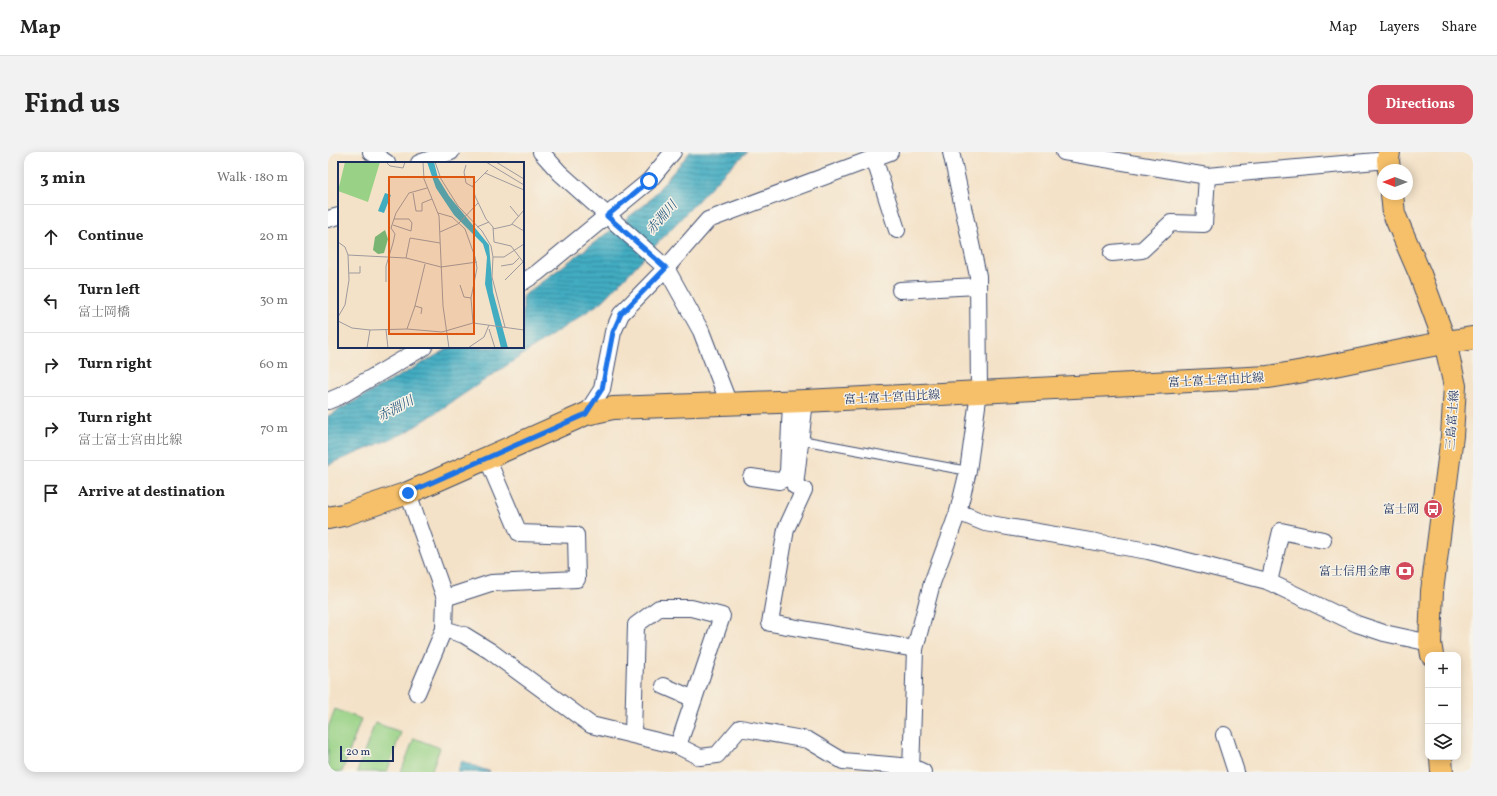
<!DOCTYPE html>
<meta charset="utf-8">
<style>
:root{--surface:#fff;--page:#f2f2f2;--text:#222;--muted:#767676;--line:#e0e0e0;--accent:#d1495b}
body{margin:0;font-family:Vollkorn,"Noto Serif JP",serif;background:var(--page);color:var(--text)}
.controls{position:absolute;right:12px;bottom:12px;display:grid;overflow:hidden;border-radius:8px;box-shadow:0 2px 10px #0003}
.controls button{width:36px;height:36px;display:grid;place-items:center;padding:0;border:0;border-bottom:1px solid var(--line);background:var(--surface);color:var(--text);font:20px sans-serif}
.compass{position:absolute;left:1049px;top:12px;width:36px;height:36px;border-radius:50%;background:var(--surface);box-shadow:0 2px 10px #0003;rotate:270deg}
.scale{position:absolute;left:12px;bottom:10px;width:54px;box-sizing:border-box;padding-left:4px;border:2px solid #1b2f5e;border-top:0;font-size:11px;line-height:14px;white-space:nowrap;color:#1b2f5e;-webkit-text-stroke:3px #f7f3e8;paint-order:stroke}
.stop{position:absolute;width:12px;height:12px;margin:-9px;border:3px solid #1a73e8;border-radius:50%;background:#fff}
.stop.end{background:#1a73e8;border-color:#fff;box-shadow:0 1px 4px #0008}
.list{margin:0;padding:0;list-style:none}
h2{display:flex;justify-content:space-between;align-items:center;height:52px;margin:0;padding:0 16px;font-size:17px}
h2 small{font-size:13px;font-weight:400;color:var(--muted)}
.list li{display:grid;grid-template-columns:26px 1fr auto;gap:12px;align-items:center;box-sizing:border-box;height:64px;padding:0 16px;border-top:1px solid var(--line)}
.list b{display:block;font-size:15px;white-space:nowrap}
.list p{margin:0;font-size:13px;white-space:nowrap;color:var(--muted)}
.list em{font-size:13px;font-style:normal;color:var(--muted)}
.icon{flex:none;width:22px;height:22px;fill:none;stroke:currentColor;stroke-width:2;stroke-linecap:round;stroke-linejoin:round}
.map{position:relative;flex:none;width:1145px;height:620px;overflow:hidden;border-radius:12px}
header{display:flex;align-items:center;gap:24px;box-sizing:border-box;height:56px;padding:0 20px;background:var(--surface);border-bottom:1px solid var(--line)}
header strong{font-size:19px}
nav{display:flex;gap:22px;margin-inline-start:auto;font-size:14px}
.intro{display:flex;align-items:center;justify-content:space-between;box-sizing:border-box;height:96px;padding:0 24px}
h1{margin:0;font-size:28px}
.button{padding:10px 18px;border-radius:12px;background:var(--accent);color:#fff;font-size:14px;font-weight:700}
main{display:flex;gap:24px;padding:0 24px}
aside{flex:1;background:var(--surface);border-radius:12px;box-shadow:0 2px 10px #0003}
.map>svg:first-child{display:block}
</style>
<header>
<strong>Map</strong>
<nav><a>Map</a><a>Layers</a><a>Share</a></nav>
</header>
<div class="intro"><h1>Find us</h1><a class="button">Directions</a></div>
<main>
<aside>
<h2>3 min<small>Walk · 180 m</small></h2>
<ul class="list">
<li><svg class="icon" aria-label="ahead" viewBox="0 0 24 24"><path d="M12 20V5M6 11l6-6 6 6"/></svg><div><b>Continue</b></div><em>20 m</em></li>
<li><svg class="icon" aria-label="left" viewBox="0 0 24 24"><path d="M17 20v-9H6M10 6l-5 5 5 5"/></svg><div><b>Turn left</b><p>富士岡橋</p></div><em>30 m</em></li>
<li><svg class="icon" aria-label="right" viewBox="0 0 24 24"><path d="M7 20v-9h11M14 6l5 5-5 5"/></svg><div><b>Turn right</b></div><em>60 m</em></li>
<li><svg class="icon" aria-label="right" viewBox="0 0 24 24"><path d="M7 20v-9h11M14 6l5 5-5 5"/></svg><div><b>Turn right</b><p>富士富士宮由比線</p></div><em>70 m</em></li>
<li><svg class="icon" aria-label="arrive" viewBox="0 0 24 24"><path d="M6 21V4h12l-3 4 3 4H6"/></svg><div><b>Arrive at destination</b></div></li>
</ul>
</aside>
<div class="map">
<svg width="1145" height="620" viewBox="0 0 1145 620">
<defs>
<pattern id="water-rules" width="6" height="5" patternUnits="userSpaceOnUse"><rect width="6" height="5" fill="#42acc1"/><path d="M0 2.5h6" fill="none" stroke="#368ca0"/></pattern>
</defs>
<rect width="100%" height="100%" fill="#f7f3e8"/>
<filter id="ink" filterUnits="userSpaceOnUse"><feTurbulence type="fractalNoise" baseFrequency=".025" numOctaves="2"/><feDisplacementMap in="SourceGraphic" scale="8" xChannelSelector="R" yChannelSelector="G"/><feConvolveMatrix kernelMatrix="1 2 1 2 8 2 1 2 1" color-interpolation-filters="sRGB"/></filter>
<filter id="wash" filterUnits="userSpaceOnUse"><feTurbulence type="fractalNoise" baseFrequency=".012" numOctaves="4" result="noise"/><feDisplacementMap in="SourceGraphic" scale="16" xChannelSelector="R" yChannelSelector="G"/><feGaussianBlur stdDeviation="0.9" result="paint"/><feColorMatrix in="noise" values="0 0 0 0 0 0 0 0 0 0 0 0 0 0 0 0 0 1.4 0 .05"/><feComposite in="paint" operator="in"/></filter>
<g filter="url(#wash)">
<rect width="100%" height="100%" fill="#f4e2c8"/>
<g fill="#99d286" stroke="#5a8072">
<polygon points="7,557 33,567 14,620 5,620 0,618 0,576"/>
<polygon points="47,571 73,580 59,620 29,620"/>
<polygon points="86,586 112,596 103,620 73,620"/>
</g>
<g fill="url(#water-rules)" stroke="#2e6e90">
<polygon points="362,0 419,0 394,23 275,149 79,280 0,313 0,264 123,195 195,195 195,144 319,51"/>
<polygon points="134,609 162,620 129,620"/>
</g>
</g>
<g filter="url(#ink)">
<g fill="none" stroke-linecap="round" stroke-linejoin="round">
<g stroke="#3c4a6e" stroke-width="10">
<polyline id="lane" points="473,288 640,319"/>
</g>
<g stroke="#3c4a6e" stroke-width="18">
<g id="street">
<polyline points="43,0 59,11"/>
<polyline points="213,0 232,21 338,116 373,179 401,252"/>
<polyline points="736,0 879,24 1060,8"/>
<polyline points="546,6 569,78"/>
<polyline points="91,11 123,0"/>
<polyline points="0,67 11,64"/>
<polyline points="784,101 814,98 843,71 876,72 879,24"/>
<polyline points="195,130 209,121 321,29 345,0"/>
<polyline points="572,138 650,134"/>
<polyline points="0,249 12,244 96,195"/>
<polyline points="477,249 467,334 476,338 458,377 442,471 587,497"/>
<polyline points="258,262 274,237 285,180 293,162 338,116 380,68 562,0"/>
<polyline points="423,325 451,329 456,327 460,320 463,250"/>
<polyline points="80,341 117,446 116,477 136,483 162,499 263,573 350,594 372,605 389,603 412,576 480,588 515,609 584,615 595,620"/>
<polyline points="630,360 657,371 820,399 939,429 1029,472 1056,481 1102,491"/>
<polyline points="941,430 953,379 995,388"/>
<polyline points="117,446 163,431 249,427 248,383 191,381 159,306"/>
<polyline points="336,534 366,547"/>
<polyline points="89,541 116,477"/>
<polyline points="305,582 308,473 331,456 363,456 394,464 350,594"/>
<polyline points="896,583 908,620"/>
<polyline points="583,620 587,497 604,431 630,360 640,319 651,240 650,124 623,0"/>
</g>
</g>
<g stroke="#3c4a6e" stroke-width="24">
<g id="primary">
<polyline points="1061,18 1060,8 1061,0"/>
<polyline points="1064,42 1066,62 1092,122 1117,190 1127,234 1124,284 1104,439 1102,491 1104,503"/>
<path d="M 0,366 L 15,363 L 80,341 L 258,262 L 285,256 L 477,249 L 940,225 C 1009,215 1076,196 1145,186"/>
<polyline points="1113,605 1114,620"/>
</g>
</g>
<use href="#lane" stroke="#fff" stroke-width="8"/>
<use href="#street" stroke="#fff" stroke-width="16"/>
<use href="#primary" stroke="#f6c06b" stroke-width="22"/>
</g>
</g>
<g fill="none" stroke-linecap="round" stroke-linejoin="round" filter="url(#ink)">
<polyline stroke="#1a73e8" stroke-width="5" points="80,341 258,262 274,237 285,180 293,162 338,116 279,64 321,29"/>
</g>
<defs>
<g id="bus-disc" transform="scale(1)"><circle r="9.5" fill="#d1495b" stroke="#f7f3e8"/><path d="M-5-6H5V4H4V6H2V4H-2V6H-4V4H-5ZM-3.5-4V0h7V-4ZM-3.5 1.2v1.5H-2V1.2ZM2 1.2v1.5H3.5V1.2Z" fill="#fff"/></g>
<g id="bank-disc" transform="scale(1)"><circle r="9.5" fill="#d1495b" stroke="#f7f3e8"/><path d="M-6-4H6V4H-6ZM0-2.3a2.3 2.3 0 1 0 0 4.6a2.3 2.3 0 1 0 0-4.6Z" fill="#fff"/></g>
</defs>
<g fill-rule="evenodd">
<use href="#bus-disc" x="1105" y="357"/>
<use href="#bank-disc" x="1077" y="419"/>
</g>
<g text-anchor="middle" stroke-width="3" stroke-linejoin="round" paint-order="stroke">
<g font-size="12" fill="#1b2f5e" stroke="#f7f3e8">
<text transform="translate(888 228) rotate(-3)" y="4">富士富士宮由比線</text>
<text transform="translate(564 245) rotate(-3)" y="4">富士富士宮由比線</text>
<text transform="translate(1124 268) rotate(-86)" y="4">三島富士線</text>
</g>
<g font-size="12" fill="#1b2f5e" stroke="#f7f3e8" text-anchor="end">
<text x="1091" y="361">富士岡</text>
<text x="1063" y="423">富士信用金庫</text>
</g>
<g font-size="13" font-style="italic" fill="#295b81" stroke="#f7f3e8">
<text transform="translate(333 65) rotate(-49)" y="5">赤淵川</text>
<text transform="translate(67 256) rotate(-28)" y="5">赤淵川</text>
</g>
</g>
<g transform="translate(10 10)">
<rect width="186" height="186" fill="#f4e2c8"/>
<path d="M 7,0 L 42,0 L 30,40 L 0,29 Z" fill="#99d286"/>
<path d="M 47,68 L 50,77 L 46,91 L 40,92 L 35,88 L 37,75 Z" fill="#7ab473"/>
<path d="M 89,0 L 96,0 L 100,16 L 111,34 L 151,83 L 155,130 L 170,186 L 163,186 L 147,122 L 149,95 L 145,82 L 116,53 L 98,26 ZM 47,31 L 53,33 L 46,51 L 40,49 Z" fill="#42acc1"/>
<path fill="none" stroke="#9d9a9e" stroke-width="1" d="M 48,0 L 52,4 L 65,6 L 67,0M 85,0 L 86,17 L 101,54 L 105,144 L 111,186M 97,0 L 103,17 L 120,44 L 144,69 L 153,84 L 155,95 L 154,115 L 167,165M 148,0 L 186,23M 158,0 L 186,17M 128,3 L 126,10 L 128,21 L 135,25M 150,8 L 135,23 L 137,34 L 148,57 L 155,65 L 156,80 L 173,84 L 186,101M 147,11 L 186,28M 75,31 L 78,49 L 84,49 L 84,41 L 94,37M 172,44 L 181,55M 100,51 L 114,55 L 127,67 L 137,95 L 139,106 L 133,136 L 135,161M 174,62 L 186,69M 55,63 L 73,69 L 74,61 L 71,57 L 56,57M 139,65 L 151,60M 155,67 L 173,63 L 186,48M 102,70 L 120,62 L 140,41M 0,80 L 7,85 L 10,93 L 11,118 L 7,143 L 0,155M 10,93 L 68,96 L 103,105 L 139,100M 155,95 L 166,95 L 186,82M 68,96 L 72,76 L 102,81M 163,104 L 175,102 L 181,96M 11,111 L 22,111 L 22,104M 167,118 L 185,100M 48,120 L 48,104 L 55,81 L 57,72 L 53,66 L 58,51 L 71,31 L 89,26M 122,123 L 126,135 L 133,136M 77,144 L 84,146 L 83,152M 0,159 L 14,166 L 32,168 L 69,167 L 104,170 L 135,161 L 186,168M 69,167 L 77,144 L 87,102M 151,167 L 157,186M 48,168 L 50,186M 29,186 L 32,168M 130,186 L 146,175 L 151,163"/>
<path fill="#de5710" fill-opacity="0.15" stroke="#de5710" stroke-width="2" d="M 51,15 L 136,15 L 136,172 L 51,172 Z"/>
<rect width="186" height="186" fill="none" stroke="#1b2f5e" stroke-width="2"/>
</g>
</svg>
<div class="controls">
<button>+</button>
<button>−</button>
<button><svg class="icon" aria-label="layers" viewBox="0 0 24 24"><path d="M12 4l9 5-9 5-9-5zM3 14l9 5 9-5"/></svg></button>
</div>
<svg class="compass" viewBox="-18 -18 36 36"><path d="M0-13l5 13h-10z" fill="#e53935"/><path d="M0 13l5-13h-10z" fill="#767676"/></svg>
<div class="scale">20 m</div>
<div class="stop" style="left:321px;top:29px"></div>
<div class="stop end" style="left:80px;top:341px"></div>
</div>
</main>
